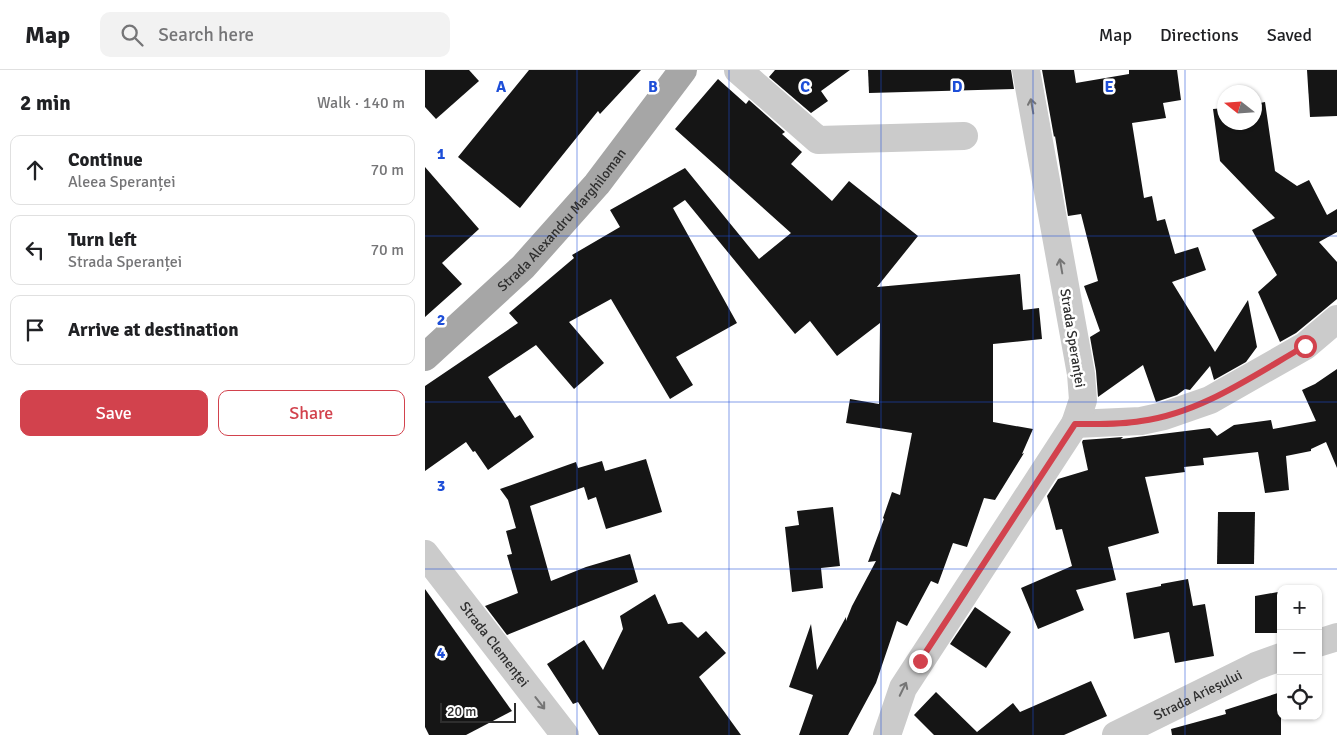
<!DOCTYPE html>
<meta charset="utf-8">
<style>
:root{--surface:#fff;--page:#f2f2f2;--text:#202124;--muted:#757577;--line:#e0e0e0;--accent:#d2424d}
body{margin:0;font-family:Signika,sans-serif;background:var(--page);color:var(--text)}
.controls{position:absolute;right:15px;bottom:15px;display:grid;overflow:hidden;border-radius:10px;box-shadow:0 1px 4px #0004}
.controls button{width:45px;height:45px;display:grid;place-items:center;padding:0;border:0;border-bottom:1px solid var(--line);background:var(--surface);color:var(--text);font:25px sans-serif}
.compass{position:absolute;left:792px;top:15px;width:45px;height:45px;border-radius:50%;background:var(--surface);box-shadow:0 1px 4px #0004;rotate:287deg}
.scale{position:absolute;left:15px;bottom:12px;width:76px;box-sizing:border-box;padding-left:5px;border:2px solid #2e2e2e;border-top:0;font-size:14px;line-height:18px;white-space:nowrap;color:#2e2e2e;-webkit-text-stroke:4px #fff;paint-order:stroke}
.stop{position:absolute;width:15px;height:15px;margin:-11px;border:4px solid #d2424d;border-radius:50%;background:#fff}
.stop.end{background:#d2424d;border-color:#fff;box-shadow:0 1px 5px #0008}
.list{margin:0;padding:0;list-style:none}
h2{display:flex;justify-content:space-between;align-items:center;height:65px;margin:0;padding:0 20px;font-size:21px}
h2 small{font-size:16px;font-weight:400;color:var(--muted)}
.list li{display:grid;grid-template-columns:32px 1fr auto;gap:15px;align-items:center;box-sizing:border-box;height:70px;margin:0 10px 10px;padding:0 10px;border:1px solid var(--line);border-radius:10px}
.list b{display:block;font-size:19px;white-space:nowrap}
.list p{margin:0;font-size:16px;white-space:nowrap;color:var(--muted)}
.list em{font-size:16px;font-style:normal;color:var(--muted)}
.actions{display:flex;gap:10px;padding:15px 20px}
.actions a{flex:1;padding:11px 0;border:1px solid var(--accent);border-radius:10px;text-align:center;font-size:18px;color:var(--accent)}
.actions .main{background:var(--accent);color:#fff}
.icon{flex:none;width:28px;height:28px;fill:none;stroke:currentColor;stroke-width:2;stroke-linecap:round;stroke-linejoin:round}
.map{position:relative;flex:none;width:912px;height:665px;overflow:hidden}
header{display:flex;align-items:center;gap:30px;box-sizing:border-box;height:70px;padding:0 25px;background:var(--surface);border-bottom:1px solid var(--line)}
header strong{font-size:24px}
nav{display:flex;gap:28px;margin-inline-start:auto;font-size:18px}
.search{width:350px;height:45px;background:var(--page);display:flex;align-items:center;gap:12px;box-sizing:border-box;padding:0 18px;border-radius:10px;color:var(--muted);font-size:19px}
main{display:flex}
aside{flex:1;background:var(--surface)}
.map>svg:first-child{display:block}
</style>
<header>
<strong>Map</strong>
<div class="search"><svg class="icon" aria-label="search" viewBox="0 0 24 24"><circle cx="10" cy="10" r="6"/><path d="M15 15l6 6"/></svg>Search here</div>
<nav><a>Map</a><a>Directions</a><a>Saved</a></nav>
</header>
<main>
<aside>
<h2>2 min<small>Walk · 140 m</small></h2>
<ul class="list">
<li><svg class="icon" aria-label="ahead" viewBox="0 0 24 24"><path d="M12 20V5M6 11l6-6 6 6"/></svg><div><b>Continue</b><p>Aleea Speranței</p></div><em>70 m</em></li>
<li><svg class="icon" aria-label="left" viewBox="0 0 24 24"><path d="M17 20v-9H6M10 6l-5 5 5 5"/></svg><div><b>Turn left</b><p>Strada Speranței</p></div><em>70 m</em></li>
<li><svg class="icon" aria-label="arrive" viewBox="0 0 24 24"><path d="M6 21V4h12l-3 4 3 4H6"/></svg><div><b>Arrive at destination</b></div></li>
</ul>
<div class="actions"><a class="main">Save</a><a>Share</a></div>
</aside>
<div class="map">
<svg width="912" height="665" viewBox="0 0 912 665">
<rect width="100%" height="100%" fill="#fff"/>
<g fill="#151515">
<polygon points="0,0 44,0 54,11 11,49 0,37"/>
<polygon points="104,0 216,0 175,44 173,41 95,138 33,87"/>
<polygon points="350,0 425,0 396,21 403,31 386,43 344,7"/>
<polygon points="443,0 586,0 589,19 444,23"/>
<polygon points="617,0 649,0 651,13 704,4 704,0 752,0 756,30 738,33 741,48 707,53 719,128 727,126 732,151 740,149 750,184 773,177 781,200 747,212 790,282 823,230 832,277 821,292 789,310 785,296 765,320 760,319 752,325 731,332 718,295 673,327 671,301 665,267 675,261 659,216 673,211 656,144 643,146 630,66 629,67"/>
<polygon points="882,0 912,0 912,46 885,47"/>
<polygon points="293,9 321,34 324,30 360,62 357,64 377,82 366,94 407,131 424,111 493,166 452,217 595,204 598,240 614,238 617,269 568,274 568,352 608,359 597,384 599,383 570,430 559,428 542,477 528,473 513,514 506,511 482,556 472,551 451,613 423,665 374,665 388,625 364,617 386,554 392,600 421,547 421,551 427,536 451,491 443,492 459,449 458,448 467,422 475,425 487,363 421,353 425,329 454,334 455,253 412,286 385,251 370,264 260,130 248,138 312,253 251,287 268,315 245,329 186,229 144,252 179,293 149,319 111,275 63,307 90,348 95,345 109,367 63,400 50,381 48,382 41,372 0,401 0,316 93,253 84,243 149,188 147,185 195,157 185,140 260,98 334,189 366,163 250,59"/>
<polygon points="840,32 850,101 872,116 884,110 902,145 912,139 912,162 894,172 912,192 912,229 871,263 855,272 833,222 852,205 827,160 850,148 795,91 788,39 800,38 800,52 830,52 830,34"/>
<polygon points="0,97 54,159 17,193 37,214 0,247"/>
<polygon points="912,299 912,398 901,372 886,379 886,381 861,386 864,420 840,423 833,382 778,388 779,395 759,397 760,402 720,407 734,463 683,477 691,510 651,520 659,540 613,559 596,518 647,496 637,459 631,460 622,426 633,409 663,400 657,372 658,370 698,367 696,369 785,358 792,366 809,355 846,350 848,359 891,351 877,320 890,314"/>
<polygon points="221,389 237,442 181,459 171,427 163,430 159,417 105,436 126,511 161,497 205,484 213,512 82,565 60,536 93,523 82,485 87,484 81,461 91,458 83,430 75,419 151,392 153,398 177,391 180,401"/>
<polygon points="408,437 415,496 396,498 398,518 367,522 360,457 374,455 372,441"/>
<polygon points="793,442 830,442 829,494 792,494"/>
<polygon points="763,509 768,536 780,534 789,586 750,593 744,562 709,569 701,523 736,516 736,514"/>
<polygon points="0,519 87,641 41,665 4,665 0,657"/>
<polygon points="853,522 854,563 830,563 830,526"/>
<polygon points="230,524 243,554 257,552 273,568 281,561 301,583 274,607 316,665 174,665 153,632 148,634 122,594 159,570 178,600 198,559 195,546"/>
<polygon points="550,537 586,562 561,598 525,574"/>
<polygon points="666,611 682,646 639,665 509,665 489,645 511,622 552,662 588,633 595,642"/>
<polygon points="856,622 856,665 747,665 746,659 801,644 800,640"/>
</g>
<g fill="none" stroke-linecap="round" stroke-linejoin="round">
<g stroke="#cbcbcb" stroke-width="28">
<polyline points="313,0 393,70 539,66"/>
<polyline points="650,354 716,351 739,346 785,330 880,276 912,249"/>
<path id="s1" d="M 0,484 L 140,665"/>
<polyline points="893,573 912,567"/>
<polyline points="462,665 478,618 650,354 658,330 656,304 601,0"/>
<path id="s2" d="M 691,665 L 831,596 L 856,587"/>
</g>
<path stroke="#a6a6a6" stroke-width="28" id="s3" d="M 0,287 L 98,197 L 172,114 L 258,0"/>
</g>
<defs><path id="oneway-shaft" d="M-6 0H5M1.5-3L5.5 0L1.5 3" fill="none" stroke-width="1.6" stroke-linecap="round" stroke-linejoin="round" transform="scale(1.25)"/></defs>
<g stroke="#757575">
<use href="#oneway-shaft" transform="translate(607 36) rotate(-100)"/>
<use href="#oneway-shaft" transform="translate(636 196) rotate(-100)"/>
<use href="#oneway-shaft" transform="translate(478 619) rotate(-64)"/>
<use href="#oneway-shaft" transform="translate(115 633) rotate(52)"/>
</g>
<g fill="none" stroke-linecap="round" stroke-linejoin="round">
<path stroke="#d2424d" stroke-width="6" d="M 495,591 L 650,354 C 672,354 694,355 716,351 C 776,343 829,305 880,276"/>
</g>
<path fill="none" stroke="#1d4ed8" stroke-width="1" stroke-opacity="0.55" d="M 152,0 L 152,665M 304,0 L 304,665M 456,0 L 456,665M 608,0 L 608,665M 760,0 L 760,665M 0,166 L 912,166M 0,332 L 912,332M 0,499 L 912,499"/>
<g text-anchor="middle" stroke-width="5" stroke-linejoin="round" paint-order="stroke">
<g font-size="14" fill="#2e2e2e" stroke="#fff">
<text dy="5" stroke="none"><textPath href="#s3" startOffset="194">Strada Alexandru Marghiloman</textPath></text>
<text transform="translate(648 268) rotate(81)" y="5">Strada Speranței</text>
<text dy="5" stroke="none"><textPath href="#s1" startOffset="114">Strada Clemenței</textPath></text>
<text dy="5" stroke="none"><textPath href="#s2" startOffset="91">Strada Arieșului</textPath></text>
</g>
</g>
<g font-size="16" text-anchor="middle" font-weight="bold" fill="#1d4ed8" stroke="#fff" stroke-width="5" stroke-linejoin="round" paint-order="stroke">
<text x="76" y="22">A</text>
<text x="228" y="22">B</text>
<text x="380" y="22">C</text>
<text x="532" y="22">D</text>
<text x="684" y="22">E</text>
<text x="16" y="89">1</text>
<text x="16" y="255">2</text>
<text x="16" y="421">3</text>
<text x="16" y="588">4</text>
</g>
</svg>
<div class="controls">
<button>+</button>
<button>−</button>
<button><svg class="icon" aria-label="locate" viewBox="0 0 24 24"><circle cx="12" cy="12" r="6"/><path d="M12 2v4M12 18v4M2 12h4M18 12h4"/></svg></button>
</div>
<svg class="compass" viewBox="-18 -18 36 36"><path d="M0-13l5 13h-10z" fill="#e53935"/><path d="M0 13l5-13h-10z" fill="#757577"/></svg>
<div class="scale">20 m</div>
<div class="stop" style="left:880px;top:276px"></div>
<div class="stop end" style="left:495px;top:591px"></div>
</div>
</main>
